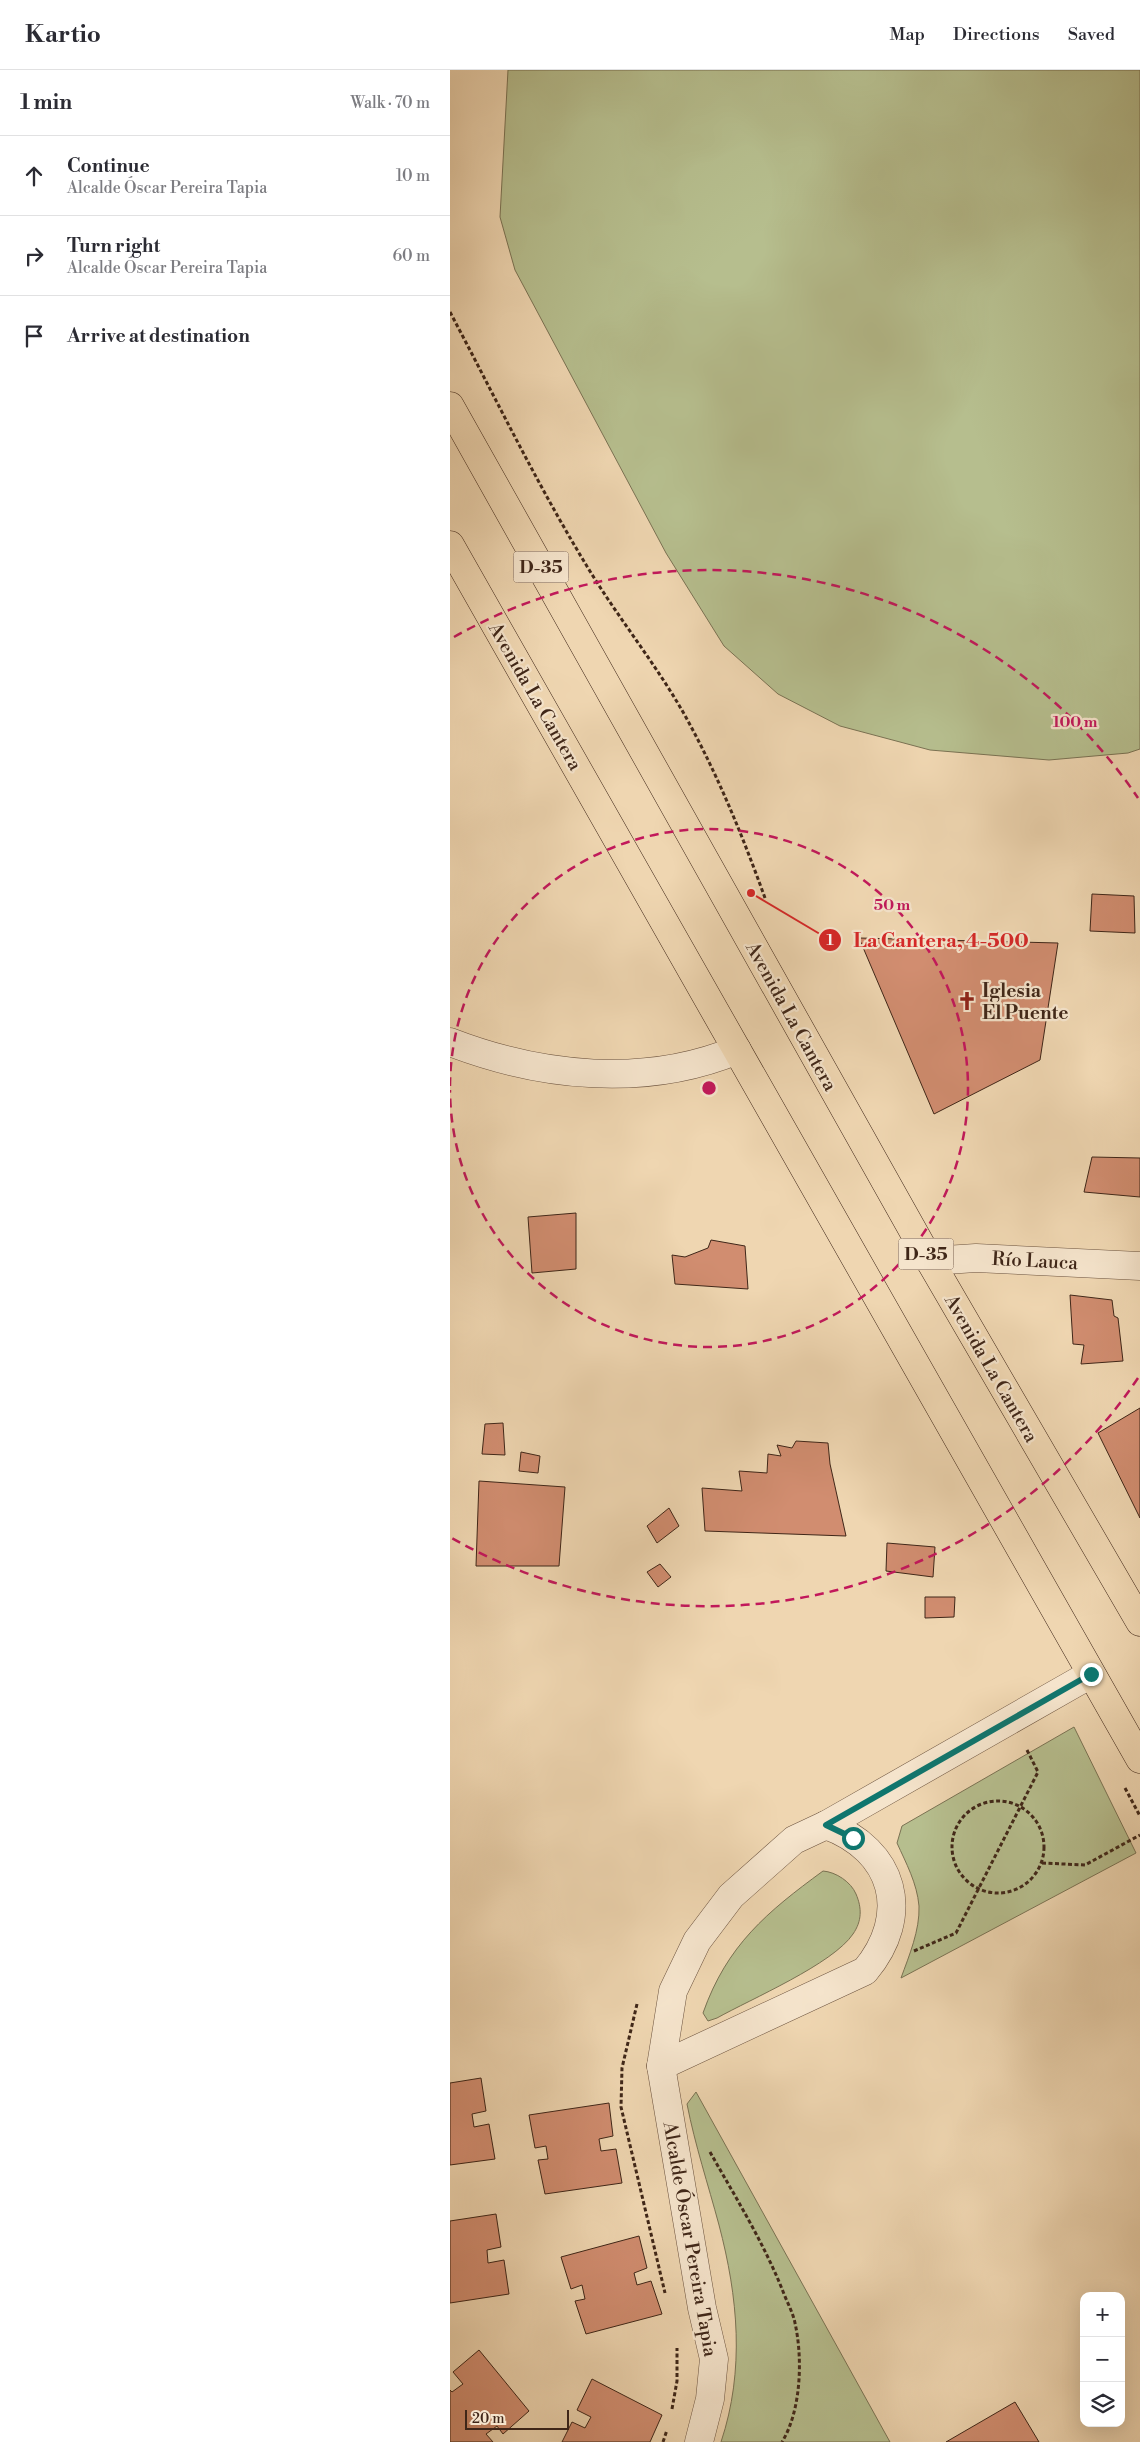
<!DOCTYPE html>
<meta charset="utf-8">
<style>
:root{--surface:#fff;--page:#f2f2f3;--text:#2b2b33;--muted:#7c7c81;--line:#e1e1e2}
body{margin:0;font-family:"Libre Bodoni",serif;background:var(--page);color:var(--text)}
.controls{position:absolute;right:15px;bottom:15px;display:grid;overflow:hidden;border-radius:10px;box-shadow:0 5px 20px #0002}
.controls button{width:45px;height:45px;display:grid;place-items:center;padding:0;border:0;border-bottom:1px solid var(--line);background:var(--surface);color:var(--text);font:25px sans-serif}
.scale{position:absolute;left:15px;bottom:12px;width:104px;box-sizing:border-box;padding-left:5px;border:2px solid #3f2618;border-top:0;font-size:14px;line-height:18px;white-space:nowrap;color:#3f2618;-webkit-text-stroke:4px #f5e4cc;paint-order:stroke}
.stop{position:absolute;width:15px;height:15px;margin:-11px;border:4px solid #0f766e;border-radius:50%;background:#fff}
.stop.end{background:#0f766e;border-color:#fff;box-shadow:0 1px 5px #0008}
.list{margin:0;padding:0;list-style:none}
h2{display:flex;justify-content:space-between;align-items:center;height:65px;margin:0;padding:0 20px;font-size:21px}
h2 small{font-size:16px;font-weight:400;color:var(--muted)}
.list li{display:grid;grid-template-columns:32px 1fr auto;gap:15px;align-items:center;box-sizing:border-box;height:80px;padding:0 20px;border-top:1px solid var(--line)}
.list b{display:block;font-size:19px;white-space:nowrap}
.list p{margin:0;font-size:16px;white-space:nowrap;color:var(--muted)}
.list em{font-size:16px;font-style:normal;color:var(--muted)}
.icon{flex:none;width:28px;height:28px;fill:none;stroke:currentColor;stroke-width:2;stroke-linecap:round;stroke-linejoin:round}
.map{position:relative;flex:none;width:690px;height:2372px;overflow:hidden}
header{display:flex;align-items:center;gap:30px;box-sizing:border-box;height:70px;padding:0 25px;background:var(--surface);border-bottom:1px solid var(--line)}
header strong{font-size:24px}
nav{display:flex;gap:28px;margin-inline-start:auto;font-size:18px}
main{display:flex}
aside{flex:1;background:var(--surface)}
.map>svg:first-child{display:block}
</style>
<header>
<strong>Kartio</strong>
<nav><a>Map</a><a>Directions</a><a>Saved</a></nav>
</header>
<main>
<aside>
<h2>1 min<small>Walk · 70 m</small></h2>
<ul class="list">
<li><svg class="icon" aria-label="ahead" viewBox="0 0 24 24"><path d="M12 20V5M6 11l6-6 6 6"/></svg><div><b>Continue</b><p>Alcalde Óscar Pereira Tapia</p></div><em>10 m</em></li>
<li><svg class="icon" aria-label="right" viewBox="0 0 24 24"><path d="M7 20v-9h11M14 6l5 5-5 5"/></svg><div><b>Turn right</b><p>Alcalde Óscar Pereira Tapia</p></div><em>60 m</em></li>
<li><svg class="icon" aria-label="arrive" viewBox="0 0 24 24"><path d="M6 21V4h12l-3 4 3 4H6"/></svg><div><b>Arrive at destination</b></div></li>
</ul>
</aside>
<div class="map">
<svg width="690" height="2372" viewBox="0 0 690 2372">
<rect width="100%" height="100%" fill="#efd6b1"/>
<filter id="stains"><feTurbulence type="fractalNoise" baseFrequency=".004" numOctaves="4"/><feColorMatrix values="0 0 0 0 .2 0 0 0 0 .09 0 0 0 0 .02 0 0 0 .5 -.17"/></filter>
<radialGradient id="worn" r=".72"><stop offset=".6" stop-color="#630" stop-opacity="0"/><stop offset="1" stop-color="#630" stop-opacity=".3"/></radialGradient>
<g fill="#b6be8e" stroke="#7a7253">
<polygon points="58,0 690,0 690,679 678,683 599,690 480,680 390,656 328,624 274,576 216,483 65,200 50,147"/>
<path d="M 624,1657 L 686,1783 L 451,1908 C 459,1886 470,1860 469,1836 C 467,1813 456,1793 447,1773 L 452,1756 Z"/>
<path d="M 373,1801 C 386,1802 401,1812 406,1824 C 412,1838 412,1851 403,1864 C 383,1894 301,1929 267,1948 L 258,1951 L 253,1943 C 277,1875 317,1842 373,1801 Z"/>
<path d="M 246,2022 L 440,2372 L 271,2372 C 295,2300 288,2227 269,2155 C 258,2114 245,2075 237,2034 Z"/>
</g>
<g fill="#d18d70" stroke="#3f2618">
<polygon points="642,824 684,826 685,863 640,861"/>
<polygon points="409,868 608,873 590,990 484,1044"/>
<polygon points="642,1087 690,1088 690,1127 634,1122"/>
<polygon points="126,1143 126,1199 82,1203 78,1147"/>
<polygon points="261,1170 295,1176 298,1219 225,1214 222,1185 235,1187 258,1178"/>
<polygon points="620,1225 662,1230 664,1246 668,1248 673,1291 631,1294 634,1275 623,1274"/>
<polygon points="690,1338 690,1448 648,1363"/>
<polygon points="53,1353 55,1385 32,1384 35,1354"/>
<polygon points="346,1371 378,1373 380,1394 396,1466 255,1461 252,1418 292,1421 289,1401 317,1403 318,1384 331,1386 327,1375 342,1378"/>
<polygon points="71,1382 90,1386 88,1403 69,1401"/>
<polygon points="29,1411 115,1417 109,1496 26,1496"/>
<polygon points="219,1438 229,1456 207,1473 197,1456"/>
<polygon points="437,1473 485,1477 483,1507 436,1501"/>
<polygon points="210,1494 221,1507 208,1517 197,1502"/>
<polygon points="475,1527 505,1527 504,1547 475,1548"/>
<polygon points="31,2008 36,2041 22,2044 24,2057 39,2054 45,2089 0,2095 0,2013"/>
<polygon points="159,2033 163,2066 149,2069 151,2081 166,2079 172,2113 95,2124 88,2090 98,2089 96,2076 85,2078 79,2045"/>
<polygon points="46,2144 51,2177 37,2180 38,2193 54,2190 59,2224 0,2233 0,2151"/>
<polygon points="189,2166 197,2198 184,2203 187,2215 201,2211 212,2244 136,2264 125,2231 135,2229 132,2215 121,2219 111,2187"/>
<polygon points="29,2280 79,2341 53,2364 47,2356 36,2364 43,2372 0,2372 0,2320 2,2322 13,2314 3,2302"/>
<polygon points="142,2309 212,2345 200,2372 112,2372 122,2352 135,2358 141,2347 127,2340"/>
<polygon points="565,2332 589,2372 496,2372"/>
</g>
<g fill="none" stroke-linecap="round" stroke-linejoin="round">
<g stroke="#6b523e" stroke-width="29">
<g id="minor">
<path d="M 0,972 C 91,1007 195,1018 287,980"/>
<polyline points="480,1191 526,1188 690,1196"/>
<path d="M 211,1996 L 415,1901 C 462,1845 445,1780 376,1755"/>
<polyline points="249,2372 260,2329 264,2289 252,2238 211,1996 223,1921 247,1871 281,1826 344,1770 376,1755 641,1604"/>
</g>
</g>
<g stroke="#3f2618" stroke-width="29">
<g id="highway">
<polyline points="0,336 480,1191 690,1552"/>
<polyline points="0,475 690,1689"/>
</g>
</g>
<g stroke="#3f2618" stroke-width="3" stroke-dasharray="4 2.5" stroke-linecap="butt">
<path d="M 0,242 C 44,325 86,412 135,493 C 167,547 208,596 238,651 C 269,708 293,767 315,828"/>
<polyline points="675,1718 690,1746"/>
<circle cx="548" cy="1777" r="46"/>
<polyline points="592,1793 635,1795 690,1765"/>
<polyline points="464,1881 506,1863 588,1702 576,1678"/>
<polyline points="187,1934 172,1998 171,2037 215,2223"/>
<path d="M 260,2082 C 286,2128 315,2175 334,2224 C 338,2234 343,2243 345,2253 C 353,2289 351,2341 332,2372"/>
<polyline points="222,2339 227,2311 227,2278"/>
<polyline points="213,2372 217,2360"/>
</g>
<use href="#minor" stroke="#f5e4cc" stroke-width="28"/>
<use href="#highway" stroke="#efd6b1" stroke-width="28"/>
</g>
<g fill="none" stroke-linecap="round" stroke-linejoin="round">
<polyline stroke="#0f766e" stroke-width="6" points="403,1768 376,1755 641,1604"/>
</g>
<g fill="none" stroke="#c2185b" stroke-width="2.5" stroke-dasharray="9 6">
<path d="M0 1016A259 259 0 1 1 0 1020"/>
<path d="M688 1308A518 518 0 0 1 0 1467M4 567A518 518 0 0 1 688 728"/>
</g>
<defs>
<g id="church-bare" transform="scale(1.5)"><path d="M-1.2-6h2.4v3.5h3.3v2.4h-3.3V6h-2.4V-.1h-3.3v-2.4h3.3Z" fill="#8f2418" stroke="#f5e4cc" stroke-width="2.5" paint-order="stroke"/></g>
</defs>
<g fill-rule="evenodd">
<use href="#church-bare" x="517" y="931"/>
</g>
<g text-anchor="middle" stroke-width="4.5" stroke-linejoin="round" paint-order="stroke">
<g fill="#f5e4cc" stroke="#765f4e" stroke-width="1">
<rect x="63.5" y="481.5" width="55" height="31" rx="4"/>
<rect x="448.5" y="1168.5" width="55" height="31" rx="4"/>
</g>
<g font-size="18" font-weight="bold" fill="#3f2618">
<text x="91" y="503">D-35</text>
<text x="476" y="1190">D-35</text>
</g>
<g font-size="19" fill="#3f2618" stroke="#f5e4cc">
<text transform="translate(86 626) rotate(60)" y="7">Avenida La Cantera</text>
<text transform="translate(342 946) rotate(61)" y="7">Avenida La Cantera</text>
<text transform="translate(585 1190) rotate(3)" y="7">Río Lauca</text>
<text transform="translate(542 1298) rotate(60)" y="7">Avenida La Cantera</text>
<text transform="translate(241 2169) rotate(80)" y="7">Alcalde Óscar Pereira Tapia</text>
</g>
<g font-size="19" font-weight="bold" fill="#3f2618" stroke="#f5e4cc" text-anchor="start">
<text x="532" y="927">Iglesia<tspan x="532" dy="22">El Puente</tspan></text>
</g>
</g>
<circle cx="259" cy="1018" r="8" fill="#c2185b" stroke="#f5e4cc" stroke-width="2.5"/>
<g font-size="15" text-anchor="middle" font-weight="bold" fill="#c2185b" stroke="#f5e4cc" stroke-width="4.5" stroke-linejoin="round" paint-order="stroke">
<text x="625" y="657">100 m</text>
<text x="442" y="840">50 m</text>
</g>
<path fill="none" stroke="#d62828" stroke-width="2" d="M301 823L380 870"/>
<g fill="#d62828" stroke="#f5e4cc" stroke-width="2">
<circle cx="301" cy="823" r="5"/>
<circle cx="380" cy="870" r="12"/>
</g>
<g font-size="15" text-anchor="middle" font-weight="bold" fill="#fff">
<text x="380" y="875">1</text>
</g>
<g font-size="20" text-anchor="middle" font-weight="bold" fill="#d62828" stroke="#f5e4cc" stroke-width="4.5" stroke-linejoin="round" paint-order="stroke">
<text x="491" y="877">La Cantera, 4-500</text>
</g>
<rect width="100%" height="100%" filter="url(#stains)"/>
<rect width="100%" height="100%" fill="url(#worn)"/>
</svg>
<div class="controls">
<button>+</button>
<button>−</button>
<button><svg class="icon" aria-label="layers" viewBox="0 0 24 24"><path d="M12 4l9 5-9 5-9-5zM3 14l9 5 9-5"/></svg></button>
</div>
<div class="scale">20 m</div>
<div class="stop" style="left:403px;top:1768px"></div>
<div class="stop end" style="left:641px;top:1604px"></div>
</div>
</main>
